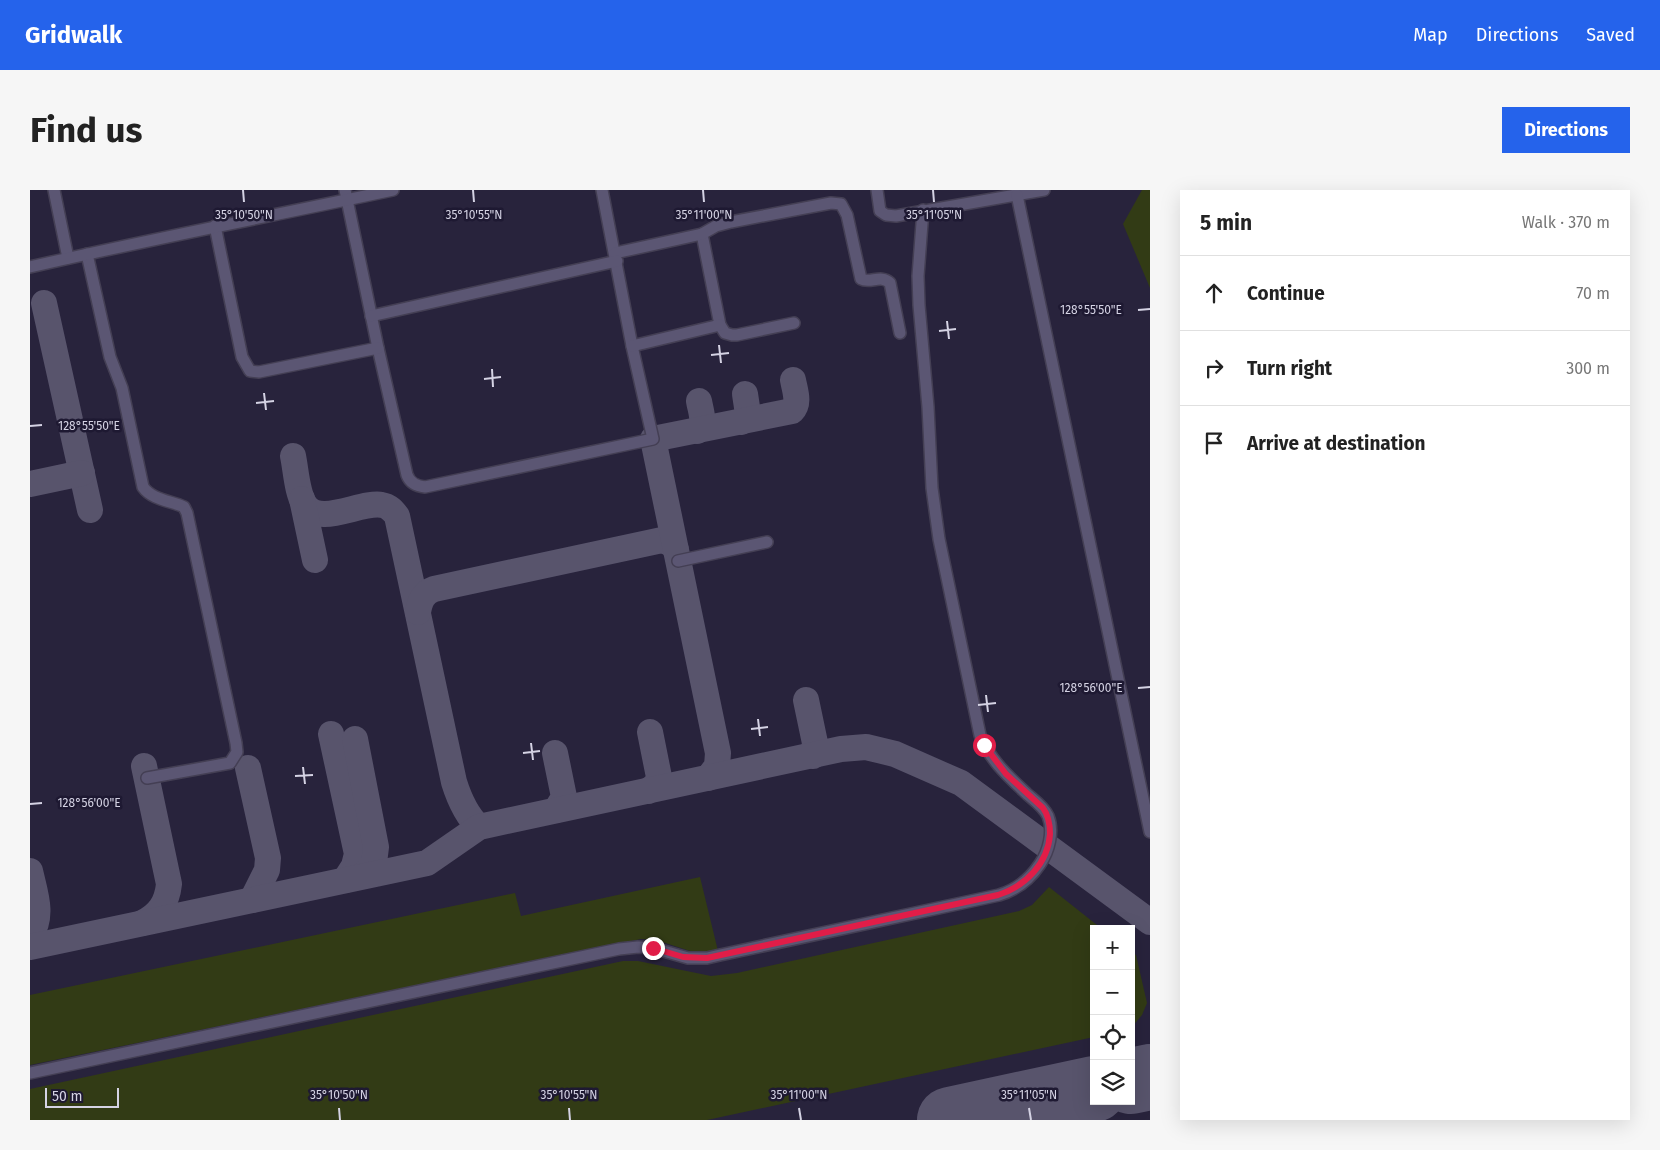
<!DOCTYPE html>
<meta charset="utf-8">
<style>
:root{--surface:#fff;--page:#f6f6f6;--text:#222;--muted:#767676;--line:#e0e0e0;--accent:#2563eb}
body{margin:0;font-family:"Fira Sans",sans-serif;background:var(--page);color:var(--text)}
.controls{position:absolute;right:15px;bottom:15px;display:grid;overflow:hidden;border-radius:0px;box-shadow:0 5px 20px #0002}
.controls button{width:45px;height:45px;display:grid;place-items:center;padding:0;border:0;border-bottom:1px solid var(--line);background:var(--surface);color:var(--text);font:25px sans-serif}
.scale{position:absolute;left:15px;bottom:12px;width:74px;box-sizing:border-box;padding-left:5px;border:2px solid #d5d3e4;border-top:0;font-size:14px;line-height:18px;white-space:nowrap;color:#d5d3e4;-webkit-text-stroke:4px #1e1932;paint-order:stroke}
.stop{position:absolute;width:15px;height:15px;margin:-11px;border:4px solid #e11d48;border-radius:50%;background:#fff}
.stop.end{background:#e11d48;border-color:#fff;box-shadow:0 1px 5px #0008}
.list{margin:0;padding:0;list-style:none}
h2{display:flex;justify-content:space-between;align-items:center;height:65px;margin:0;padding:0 20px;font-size:21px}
h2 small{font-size:16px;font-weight:400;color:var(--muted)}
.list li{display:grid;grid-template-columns:32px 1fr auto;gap:15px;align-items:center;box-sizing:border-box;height:75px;padding:0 20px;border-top:1px solid var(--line)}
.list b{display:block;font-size:19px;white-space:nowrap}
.list em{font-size:16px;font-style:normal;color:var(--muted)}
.icon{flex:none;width:28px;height:28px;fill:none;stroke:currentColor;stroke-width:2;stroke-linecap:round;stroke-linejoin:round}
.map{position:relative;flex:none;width:1120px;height:930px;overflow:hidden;border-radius:0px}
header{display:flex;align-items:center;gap:30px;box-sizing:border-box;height:70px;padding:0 25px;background:var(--accent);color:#fff}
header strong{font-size:24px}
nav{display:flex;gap:28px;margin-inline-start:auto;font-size:18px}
.intro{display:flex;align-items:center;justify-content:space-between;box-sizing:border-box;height:120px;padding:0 30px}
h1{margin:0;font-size:35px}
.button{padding:12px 22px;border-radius:0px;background:var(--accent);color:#fff;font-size:18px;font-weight:700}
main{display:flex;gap:30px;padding:0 30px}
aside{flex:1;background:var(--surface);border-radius:0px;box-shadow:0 5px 20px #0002}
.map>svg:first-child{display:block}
</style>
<header>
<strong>Gridwalk</strong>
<nav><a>Map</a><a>Directions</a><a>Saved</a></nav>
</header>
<div class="intro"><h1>Find us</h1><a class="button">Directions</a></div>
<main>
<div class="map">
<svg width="1120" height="930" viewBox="0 0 1120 930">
<rect width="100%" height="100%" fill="#28233c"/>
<g fill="#323b15">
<polygon points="1112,0 1120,0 1120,98 1093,34"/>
<polygon points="670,687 688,761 663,762 626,750 611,749 0,875 0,805 485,703 491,726"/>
<polygon points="1019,697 1072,739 1064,739 1064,847 677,930 0,930 0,899 593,771 608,771 681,786 707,783 989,721 1002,715"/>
<polygon points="1101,762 1106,765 1117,813 1112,825 1101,838"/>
</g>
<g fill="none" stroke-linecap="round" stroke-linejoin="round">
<g stroke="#58546c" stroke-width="26">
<polyline points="14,113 60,320"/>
<polyline points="711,232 718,224 715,204"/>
<path d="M 667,241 C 676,232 671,223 669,211"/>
<path d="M 263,266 C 266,280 267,304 275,315 C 289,337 331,311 352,315 C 359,316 363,321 367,326 L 424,592 C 429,608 436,625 449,637"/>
<polyline points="0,294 52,283"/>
<polyline points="272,309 285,370"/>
<path d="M 388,422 C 390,411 393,403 404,399 L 632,350 L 642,354 L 646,360"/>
<polyline points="776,510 785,553 783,566"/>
<polyline points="301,544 327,664 324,676 315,690"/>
<polyline points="325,549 346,657 344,673 333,686"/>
<polyline points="525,563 534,607 526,620"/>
<polyline points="218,578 238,668 237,680 222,710"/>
<path d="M 678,588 L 687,576 L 688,563 L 623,249 L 762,221 C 770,213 765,201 763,190"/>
<polyline points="618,601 626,595 629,587 620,542"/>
<path d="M 0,681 C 5,703 14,726 0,746"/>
<path d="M 112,733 C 129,725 137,713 139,694 L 114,576"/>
<polyline points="0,757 397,673 449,637 811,559 836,557 865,564 931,593 1120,732"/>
<polyline points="1101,884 1120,867"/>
<polyline points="1101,898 1120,902"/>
</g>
<g stroke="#58546c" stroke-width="66">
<polyline points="1101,891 1120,887"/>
<polyline points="920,930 1064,899"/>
</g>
<g stroke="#443f54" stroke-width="14">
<g id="minor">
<polyline points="24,0 38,68"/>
<path d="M 315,0 L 348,158 L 377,285 C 380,293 386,296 395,297 L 623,249 L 602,156 L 572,0"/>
<polyline points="847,0 850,21 856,25 866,26 1014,0"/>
<polyline points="987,5 1120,642"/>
<polyline points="185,36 212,167 220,181 229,182 348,158"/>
<polyline points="672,44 690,135 695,143 702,145 707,145 764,133"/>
<path d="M 585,63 L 672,44 L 686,36 L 701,32 L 801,13 L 811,14 L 817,25 L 831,89 C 840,94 851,84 860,93 L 870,143"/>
<path d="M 57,64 L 80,167 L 92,198 L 113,297 C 122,310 142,311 154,317 L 157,323 L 206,553 L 207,562 L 200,573 L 117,588"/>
<path d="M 0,77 C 120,49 242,26 363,0"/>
<polyline points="341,126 587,71"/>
<polyline points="602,156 690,135"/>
<polyline points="648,371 737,352"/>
<path d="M 0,883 L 589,759 L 608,757 L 623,758 L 658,768 L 677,768 L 690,765 L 969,705 C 986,700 1000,689 1010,674 C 1019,661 1024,641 1018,626 C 1014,617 1004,610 997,604 C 978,586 959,569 950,545 L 909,349 L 902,298 L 898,217 L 889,115 L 888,86 L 893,20"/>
</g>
</g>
<use href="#minor" stroke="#5b5673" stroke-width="11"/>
</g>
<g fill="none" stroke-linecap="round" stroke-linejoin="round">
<path stroke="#e11d48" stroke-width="6" d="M 623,758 L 653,767 L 677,768 L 968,705 C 996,696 1018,673 1020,644 C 1020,634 1019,626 1013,618 L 976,584 L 954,555"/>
</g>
<path fill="none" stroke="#d5d3e4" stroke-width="2" d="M 213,0 L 214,12M 443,0 L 444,12M 673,0 L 674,12M 903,0 L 904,12M 1108,120 L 1120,119M 917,131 L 919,149M 909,141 L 926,139M 689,155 L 691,173M 681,165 L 699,163M 462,179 L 463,197M 454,189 L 471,187M 234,203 L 236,220M 226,213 L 244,211M 0,236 L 12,235M 1108,498 L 1120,497M 956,505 L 958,522M 948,515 L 966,513M 728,529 L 730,546M 721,539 L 738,537M 501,553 L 503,570M 493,563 L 510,561M 273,577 L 275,594M 265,586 L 283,585M 0,614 L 12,613M 309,918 L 310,930M 539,918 L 540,930M 769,918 L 771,930M 999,918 L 1001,930"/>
<g font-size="12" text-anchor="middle" fill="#d5d3e4" stroke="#1e1932" stroke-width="5" stroke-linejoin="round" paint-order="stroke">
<text x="214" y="29">35°10'50"N</text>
<text x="444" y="29">35°10'55"N</text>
<text x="674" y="29">35°11'00"N</text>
<text x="904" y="29">35°11'05"N</text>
<text x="1061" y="124">128°55'50"E</text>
<text x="59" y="240">128°55'50"E</text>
<text x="1061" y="502">128°56'00"E</text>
<text x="59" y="617">128°56'00"E</text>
<text x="309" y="909">35°10'50"N</text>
<text x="539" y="909">35°10'55"N</text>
<text x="769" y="909">35°11'00"N</text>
<text x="999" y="909">35°11'05"N</text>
</g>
</svg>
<div class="controls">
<button>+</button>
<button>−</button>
<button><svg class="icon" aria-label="locate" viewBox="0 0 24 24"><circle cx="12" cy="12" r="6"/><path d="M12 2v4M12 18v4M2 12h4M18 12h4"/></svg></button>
<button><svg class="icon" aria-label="layers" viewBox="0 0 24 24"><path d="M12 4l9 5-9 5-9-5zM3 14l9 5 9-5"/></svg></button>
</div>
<div class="scale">50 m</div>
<div class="stop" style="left:954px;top:555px"></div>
<div class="stop end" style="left:623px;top:758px"></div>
</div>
<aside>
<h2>5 min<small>Walk · 370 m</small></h2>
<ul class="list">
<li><svg class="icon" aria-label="ahead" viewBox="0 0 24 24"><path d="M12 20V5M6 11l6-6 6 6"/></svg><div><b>Continue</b></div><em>70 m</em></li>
<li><svg class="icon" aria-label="right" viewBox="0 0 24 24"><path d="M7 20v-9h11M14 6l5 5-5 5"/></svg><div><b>Turn right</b></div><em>300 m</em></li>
<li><svg class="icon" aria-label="arrive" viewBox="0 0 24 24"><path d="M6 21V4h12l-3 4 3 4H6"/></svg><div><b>Arrive at destination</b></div></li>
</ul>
</aside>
</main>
